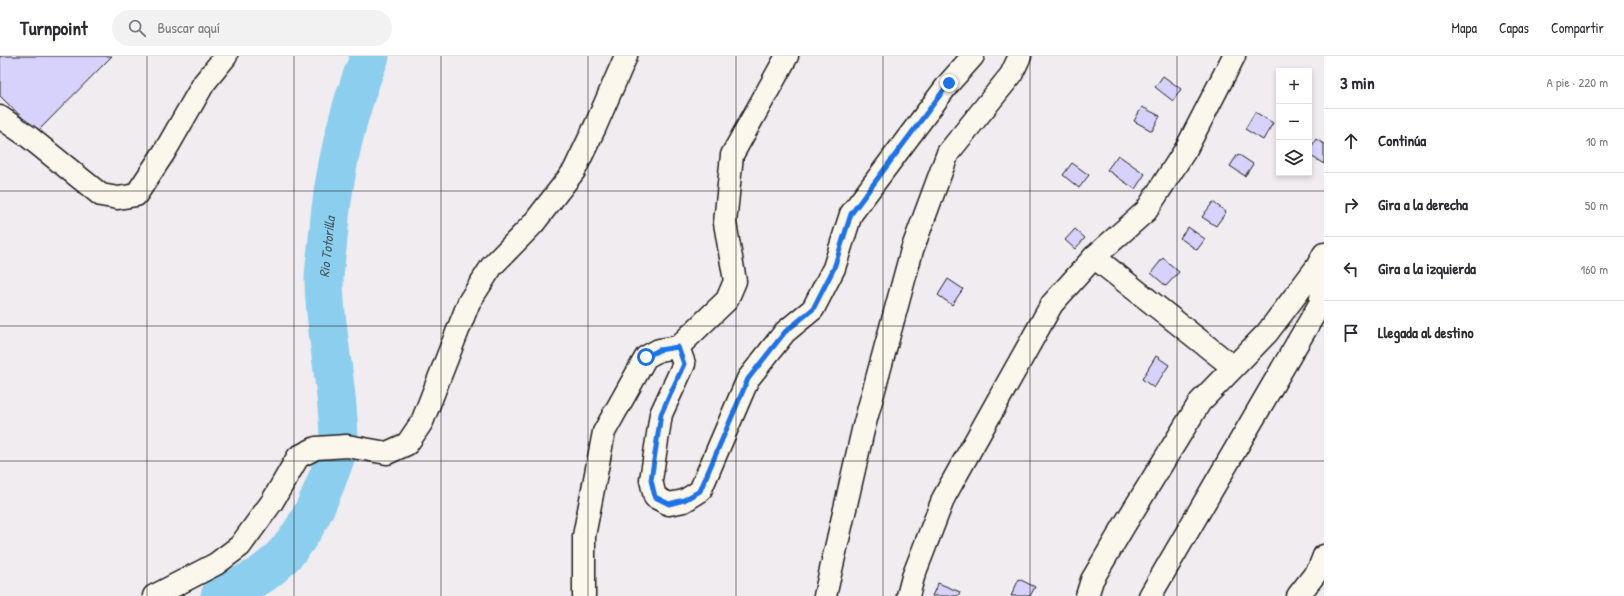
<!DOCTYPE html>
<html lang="es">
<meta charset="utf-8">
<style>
:root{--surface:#fff;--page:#f2f2f3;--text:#2b2b33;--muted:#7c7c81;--line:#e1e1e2}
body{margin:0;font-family:"Patrick Hand",sans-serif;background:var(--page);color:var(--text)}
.controls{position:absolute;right:12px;top:12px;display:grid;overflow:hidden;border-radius:0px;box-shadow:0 2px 6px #0003}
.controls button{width:36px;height:36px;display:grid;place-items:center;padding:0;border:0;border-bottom:1px solid var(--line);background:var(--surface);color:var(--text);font:20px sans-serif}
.stop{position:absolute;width:12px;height:12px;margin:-9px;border:3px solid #1a73e8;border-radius:50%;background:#fff}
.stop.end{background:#1a73e8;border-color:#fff;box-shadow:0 1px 4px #0008}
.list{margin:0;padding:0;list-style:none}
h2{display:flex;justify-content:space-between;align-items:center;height:52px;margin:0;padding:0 16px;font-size:17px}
h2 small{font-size:13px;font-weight:400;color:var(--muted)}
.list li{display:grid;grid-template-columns:26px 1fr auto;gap:12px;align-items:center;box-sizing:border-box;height:64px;padding:0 16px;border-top:1px solid var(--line)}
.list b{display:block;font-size:15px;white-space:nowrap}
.list em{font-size:13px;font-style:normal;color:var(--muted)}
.icon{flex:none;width:22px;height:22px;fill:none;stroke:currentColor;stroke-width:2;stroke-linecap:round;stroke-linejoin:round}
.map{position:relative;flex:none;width:1324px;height:540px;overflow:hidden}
header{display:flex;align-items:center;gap:24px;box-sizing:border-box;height:56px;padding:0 20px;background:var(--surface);border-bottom:1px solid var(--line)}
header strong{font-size:19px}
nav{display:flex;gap:22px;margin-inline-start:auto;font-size:14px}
.search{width:280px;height:36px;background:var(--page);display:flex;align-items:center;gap:10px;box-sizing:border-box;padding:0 14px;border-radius:22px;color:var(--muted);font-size:15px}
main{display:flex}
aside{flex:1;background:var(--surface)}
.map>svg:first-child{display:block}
</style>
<header>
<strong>Turnpoint</strong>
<div class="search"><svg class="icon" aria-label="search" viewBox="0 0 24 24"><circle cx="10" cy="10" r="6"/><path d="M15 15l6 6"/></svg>Buscar aquí</div>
<nav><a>Mapa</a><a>Capas</a><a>Compartir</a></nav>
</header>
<main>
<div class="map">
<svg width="1324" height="540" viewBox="0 0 1324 540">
<rect width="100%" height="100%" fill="#f0ecf0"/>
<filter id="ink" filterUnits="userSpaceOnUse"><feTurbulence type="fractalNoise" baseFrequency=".025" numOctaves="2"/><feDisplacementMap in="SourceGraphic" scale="8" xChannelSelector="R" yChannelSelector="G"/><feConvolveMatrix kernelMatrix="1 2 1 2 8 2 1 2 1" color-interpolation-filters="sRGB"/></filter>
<g filter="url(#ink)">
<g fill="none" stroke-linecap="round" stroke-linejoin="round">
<g stroke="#8cceee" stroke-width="39">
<path id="s1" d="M 339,387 C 339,333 325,279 324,225 C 324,211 327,196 328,182 C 333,120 346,58 370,0"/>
<path d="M 220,540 C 233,533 248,527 261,519 C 304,489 321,442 338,394"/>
</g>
</g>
<g fill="#d6d2fb" stroke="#1c1c1c">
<polygon points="0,0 112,0 37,76 0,40"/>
<polygon points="1163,20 1181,33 1173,45 1155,31"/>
<polygon points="1142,51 1160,60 1152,75 1134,65"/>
<polygon points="1255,56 1273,67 1263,84 1245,73"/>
<polygon points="1316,83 1324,88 1324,108 1309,99 1309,95"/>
<polygon points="1238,98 1253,108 1245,120 1230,110"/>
<polygon points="1118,99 1145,118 1135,133 1107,114"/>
<polygon points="1072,107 1089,119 1079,132 1063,119"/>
<polygon points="1213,146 1226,156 1216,170 1202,161"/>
<polygon points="1188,171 1205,183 1197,194 1180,182"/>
<polygon points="1075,173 1085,182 1075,193 1065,184"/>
<polygon points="1163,202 1179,216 1166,230 1151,217"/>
<polygon points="948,223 963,233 952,249 938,239"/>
<polygon points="1156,300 1169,309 1154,332 1142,323"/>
<polygon points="1019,523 1035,531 1030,540 1011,540"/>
<polygon points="938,527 960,536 958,540 932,540"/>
</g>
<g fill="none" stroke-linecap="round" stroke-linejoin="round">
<g stroke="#1c1c1c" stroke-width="25">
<g id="minor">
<polyline points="787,0 732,99 725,167 735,225 727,244 678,291 684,308 661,358 651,424 655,441 669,448 684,445 700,435 748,323 785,276 813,253 834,212 851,158 949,27 973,0"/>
<polyline points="0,61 29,81 101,139 118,142 136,139 165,95 204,27 226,0"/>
<polyline points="1094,201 1233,311"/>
<polyline points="154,540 216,508 240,490 272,446 298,401 316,392 347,390 387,397 407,388 422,366 469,246 492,210 533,168 574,115 595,71 626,0"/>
<polyline points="584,540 584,480 604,376 646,301 659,294 678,291"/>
<polyline points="825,540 863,374 912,194 948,97 1011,19 1020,0"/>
<polyline points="908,540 913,521 944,441 1052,248 1094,201 1146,155 1186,93 1234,0"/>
<polyline points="1087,540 1092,524 1125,468 1200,346 1267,277 1317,211 1324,198"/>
<polyline points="1150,540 1320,248 1324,226"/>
<polyline points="1298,540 1319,513 1324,500"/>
</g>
</g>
<use href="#minor" stroke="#fbf7ec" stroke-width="22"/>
</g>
</g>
<g fill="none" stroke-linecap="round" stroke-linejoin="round" filter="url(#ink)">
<polyline stroke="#1a73e8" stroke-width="5" points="646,301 659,294 678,291 684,308 661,358 651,424 655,441 669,448 684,444 700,435 748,323 785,276 813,253 834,212 851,158 949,27"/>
</g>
<path fill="none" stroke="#1c1c1c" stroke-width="1" stroke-opacity="0.55" d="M 147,0 L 147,540M 294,0 L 294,540M 441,0 L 441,540M 588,0 L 588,540M 736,0 L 736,540M 883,0 L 883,540M 1030,0 L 1030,540M 1177,0 L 1177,540M 0,135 L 1324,135M 0,270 L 1324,270M 0,405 L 1324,405"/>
<g text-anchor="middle" stroke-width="4" stroke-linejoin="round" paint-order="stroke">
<g font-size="14" font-style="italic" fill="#435a66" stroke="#fbf7ec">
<text dy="5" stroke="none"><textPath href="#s1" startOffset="197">Rio Totorilla</textPath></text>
</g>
</g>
</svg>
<div class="controls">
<button>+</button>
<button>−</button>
<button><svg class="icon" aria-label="layers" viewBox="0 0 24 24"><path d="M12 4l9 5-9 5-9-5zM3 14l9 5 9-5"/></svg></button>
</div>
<div class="stop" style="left:646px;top:301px"></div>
<div class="stop end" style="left:949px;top:27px"></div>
</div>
<aside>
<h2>3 min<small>A pie · 220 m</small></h2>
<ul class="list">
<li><svg class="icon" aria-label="ahead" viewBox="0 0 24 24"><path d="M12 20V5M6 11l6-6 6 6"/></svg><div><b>Continúa</b></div><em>10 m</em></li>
<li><svg class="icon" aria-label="right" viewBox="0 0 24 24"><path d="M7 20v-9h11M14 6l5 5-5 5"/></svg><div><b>Gira a la derecha</b></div><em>50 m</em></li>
<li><svg class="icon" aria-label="left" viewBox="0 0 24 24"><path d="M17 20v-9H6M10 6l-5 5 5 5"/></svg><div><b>Gira a la izquierda</b></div><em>160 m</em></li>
<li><svg class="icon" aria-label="arrive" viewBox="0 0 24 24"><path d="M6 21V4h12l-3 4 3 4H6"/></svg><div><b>Llegada al destino</b></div></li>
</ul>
</aside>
</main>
